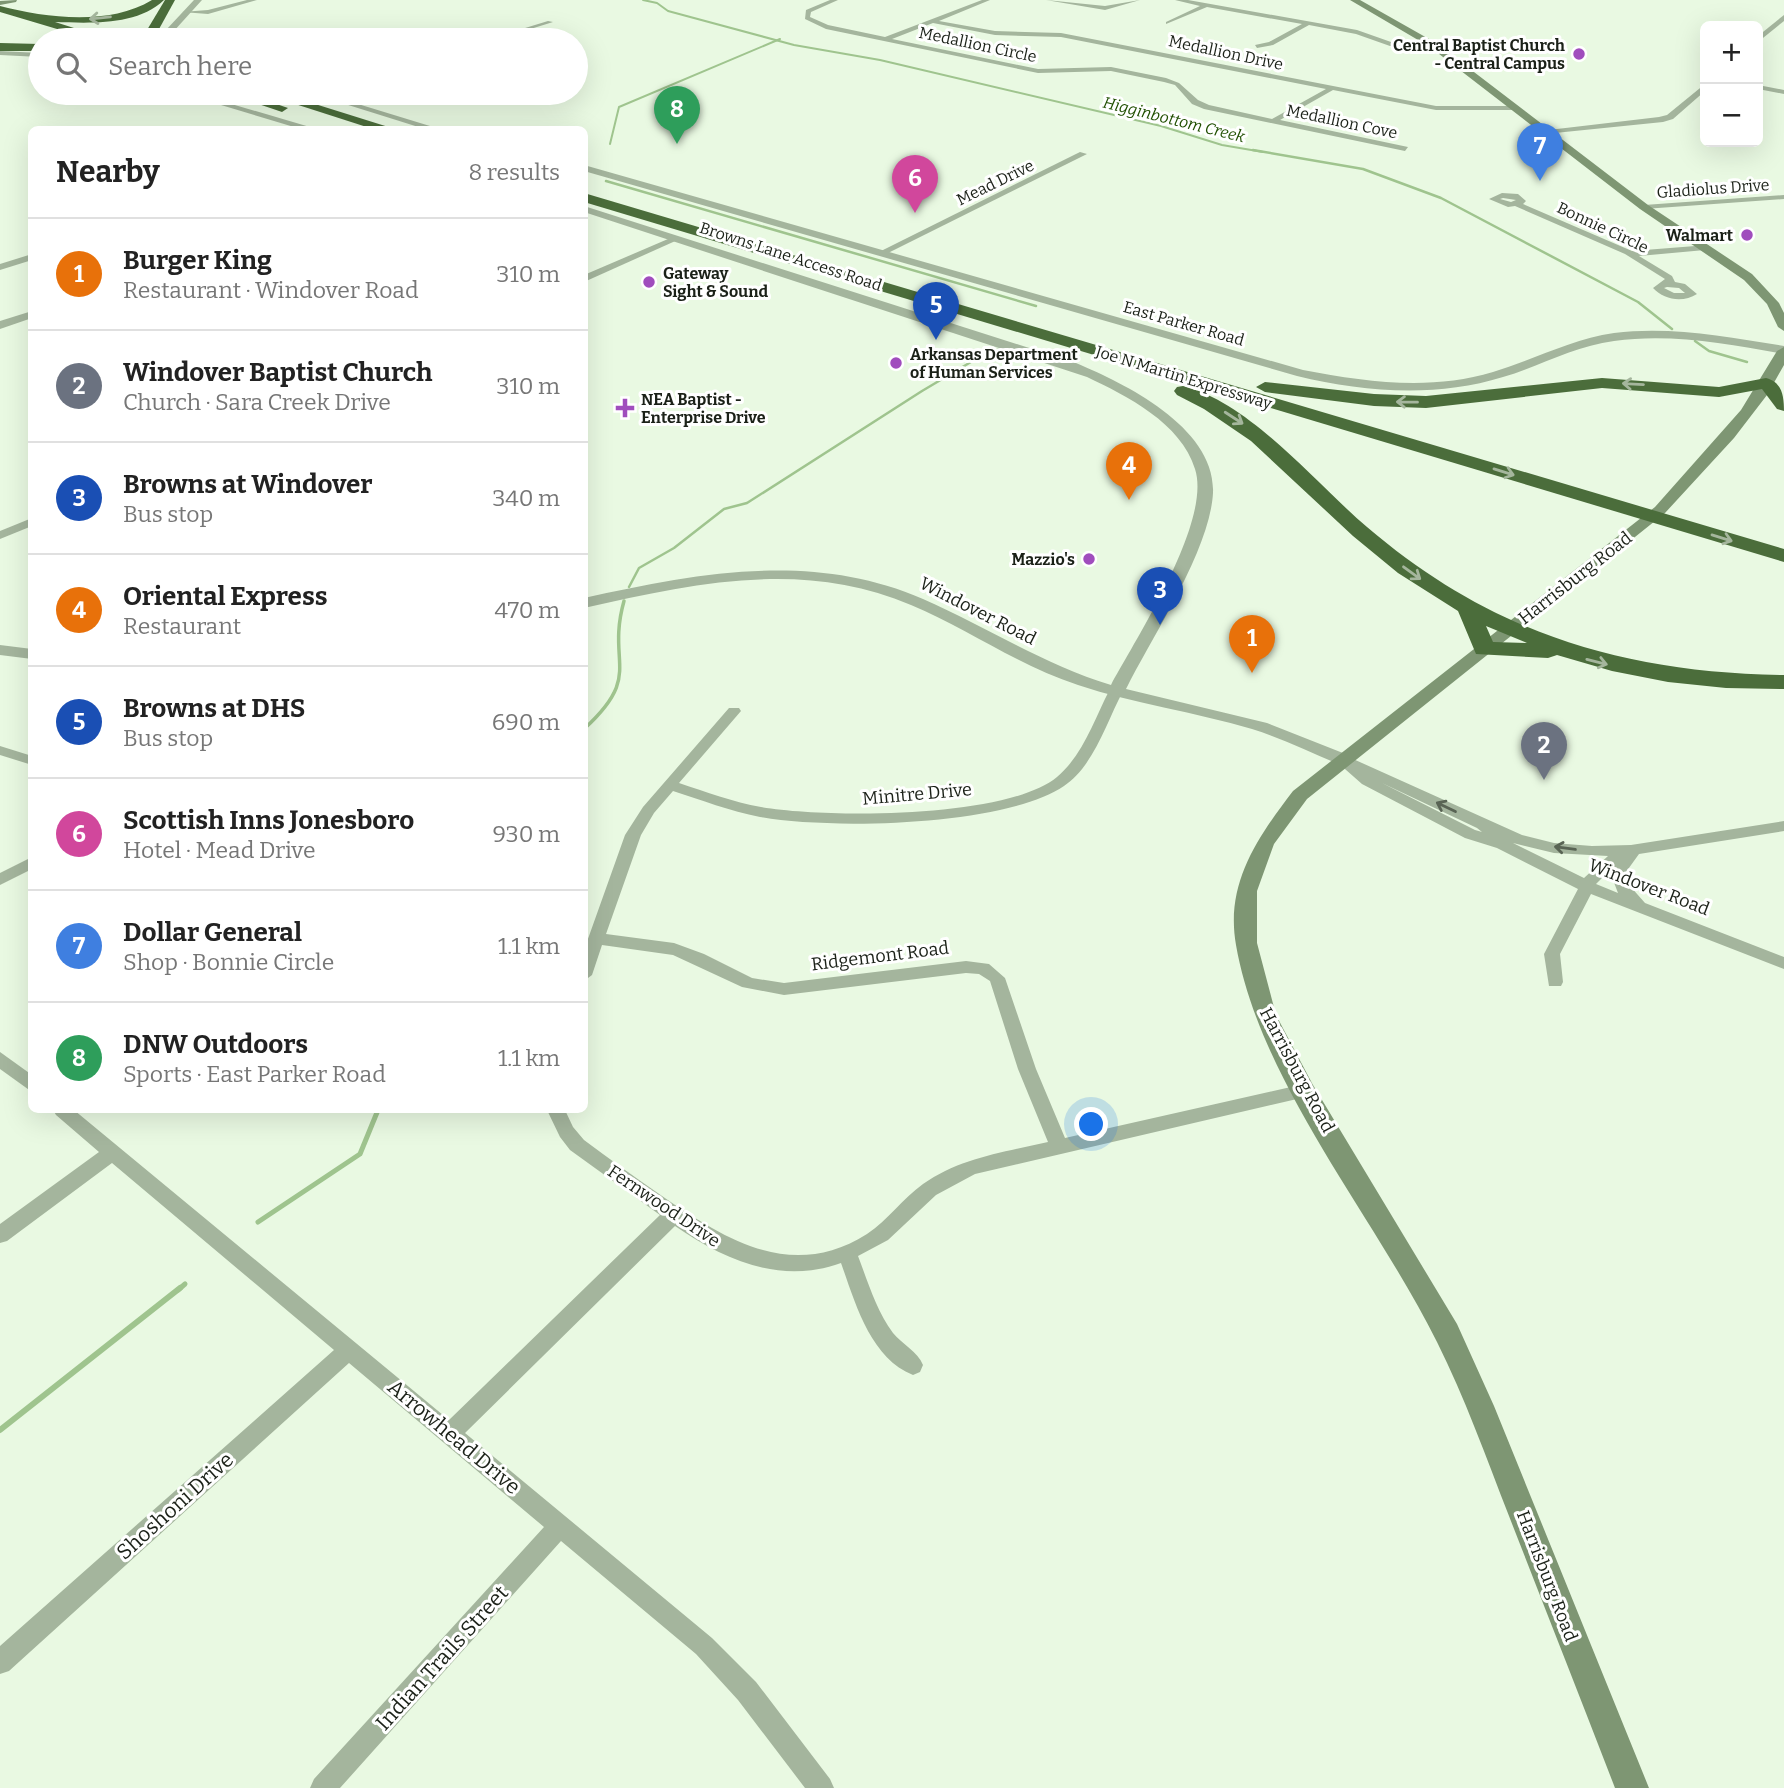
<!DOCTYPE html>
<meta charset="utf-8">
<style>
:root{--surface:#fff;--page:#f6f6f6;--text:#222;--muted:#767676;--line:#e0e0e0;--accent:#0f766e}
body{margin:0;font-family:Bitter,serif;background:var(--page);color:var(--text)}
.controls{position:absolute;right:21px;top:21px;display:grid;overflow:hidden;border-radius:10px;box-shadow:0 7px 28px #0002}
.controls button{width:63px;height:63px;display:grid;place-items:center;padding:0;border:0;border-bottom:2px solid var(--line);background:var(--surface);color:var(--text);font:35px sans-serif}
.you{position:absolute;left:1092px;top:1125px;width:24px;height:24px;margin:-18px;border:5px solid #fff;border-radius:50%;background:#1a73e8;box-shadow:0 0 0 10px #1a73e833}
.badge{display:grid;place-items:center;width:46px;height:46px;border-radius:50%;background:var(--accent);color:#fff;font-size:23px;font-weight:700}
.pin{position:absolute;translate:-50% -58px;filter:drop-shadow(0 2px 4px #0008)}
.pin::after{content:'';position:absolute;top:37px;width:24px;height:21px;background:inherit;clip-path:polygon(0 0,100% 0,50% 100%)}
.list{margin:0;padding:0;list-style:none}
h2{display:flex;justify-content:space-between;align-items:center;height:91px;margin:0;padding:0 28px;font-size:30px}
h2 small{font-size:23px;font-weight:400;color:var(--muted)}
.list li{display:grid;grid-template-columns:46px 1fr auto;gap:21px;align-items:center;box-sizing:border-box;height:112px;padding:0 28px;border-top:2px solid var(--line)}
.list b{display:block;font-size:26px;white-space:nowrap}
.list p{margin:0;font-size:23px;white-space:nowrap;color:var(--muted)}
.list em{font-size:23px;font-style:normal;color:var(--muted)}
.icon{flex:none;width:38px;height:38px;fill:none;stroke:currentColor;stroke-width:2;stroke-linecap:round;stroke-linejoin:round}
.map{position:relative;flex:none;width:1784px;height:1788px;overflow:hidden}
.search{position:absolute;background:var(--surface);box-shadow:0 7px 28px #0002;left:28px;top:28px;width:560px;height:77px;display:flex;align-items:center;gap:18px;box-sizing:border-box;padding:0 24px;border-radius:38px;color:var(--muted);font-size:26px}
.panel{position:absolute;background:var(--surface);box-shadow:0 7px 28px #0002;left:28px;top:126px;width:560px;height:987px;border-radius:10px}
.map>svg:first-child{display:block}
</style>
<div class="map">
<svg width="1784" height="1788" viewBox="0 0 1784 1788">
<rect width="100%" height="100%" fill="#e9f9e2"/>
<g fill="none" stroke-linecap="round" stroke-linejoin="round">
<g stroke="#9fc48e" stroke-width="2">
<polyline points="643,0 657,3 668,11 794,45 880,60 1161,126 1222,145 1263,152"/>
<polyline points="610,144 619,107 780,39"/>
</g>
<g stroke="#9fc48e" stroke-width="2.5">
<polyline points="1253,150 1363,169 1441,198 1638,302 1672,329"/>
<polyline points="606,181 1036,306"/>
<polyline points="1695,341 1709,351 1747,362"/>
<polyline points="629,587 639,568 674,548 724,509 747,503 922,391 981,356 1000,349"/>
</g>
<path stroke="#9fc48e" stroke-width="3.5" d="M 584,729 C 644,674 606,665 624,601"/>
<g stroke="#9fc48e" stroke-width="5">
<polyline points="258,1222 360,1154 378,1110"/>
<polyline points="178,1290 185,1284"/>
</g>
<polyline stroke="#9fc48e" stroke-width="6" points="0,1430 180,1288"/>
<g fill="#a4b59d" fill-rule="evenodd">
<polygon points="247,0 257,0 208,14 182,12 208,10"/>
<path d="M 830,0 L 838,0 L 811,12 L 810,17 L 828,25 L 885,37 L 982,0 L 990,0 L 939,21 L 995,31 L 1061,33 L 1436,106 L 1515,106 L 1519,108 L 1515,110 L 1436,110 L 1333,90 L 1280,120 L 1408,147 L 1405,151 L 1204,109 L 1192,104 L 1175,85 L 1164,82 L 1111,71 L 1038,73 L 826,29 L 805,19 L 806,10 ZM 933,23 L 995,35 L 1061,37 L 1326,89 L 1272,119 L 1209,105 L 1198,100 L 1179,83 L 1166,78 L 1111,67 L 1038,69 L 892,39 Z"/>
<polygon points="1046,0 1105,6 1140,0 1105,10"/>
<polygon points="1175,0 1188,0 1357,30 1391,42 1436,45 1390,46 1356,34 1309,25 1273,45 1257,48 1255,45 1269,42 1302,24 1207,7 1166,24 1166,22 1200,6"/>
<polygon points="548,21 553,22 495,40 486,40"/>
<polygon points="1758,85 1784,90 1784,94 1758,89"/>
<polygon points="1080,152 1087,154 884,255 877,253"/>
<path d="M 1502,193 L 1518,194 L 1526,201 L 1523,204 L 1632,251 L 1708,245 L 1709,247 L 1705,250 L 1639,256 L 1672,276 L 1675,282 L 1685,284 L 1697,294 C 1683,303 1664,300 1653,288 L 1665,279 L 1625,254 L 1515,206 L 1508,207 L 1489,199 ZM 1503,198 L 1516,200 L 1511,202 L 1500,199 ZM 1667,287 L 1679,288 L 1685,293 L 1674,293 L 1664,288 Z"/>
<polygon points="1784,195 1784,199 1644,209 1640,207 1644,205"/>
<polygon points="675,236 682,238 584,282 584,275"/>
<polygon points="32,254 32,260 0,270 0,264"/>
<polygon points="32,518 32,526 0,539 0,531"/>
<path d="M 1116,687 L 1123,691 C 1107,721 1094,766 1064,786 C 1005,826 830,830 760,817 C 730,811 701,800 673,791 L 654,813 L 641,835 L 606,934 L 674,943 L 704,954 L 752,978 L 784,983 L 966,961 L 989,964 L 1005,978 L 1036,1069 L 1065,1138 L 1304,1084 L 1310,1086 L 1313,1091 L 1310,1096 L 975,1174 L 936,1195 L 888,1240 L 858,1256 C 868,1282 876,1310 893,1333 C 902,1344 918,1352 923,1365 L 920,1372 L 913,1375 C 870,1358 855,1302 841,1263 C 780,1285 725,1260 675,1226 L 465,1433 L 712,1638 L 756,1682 L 830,1779 L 834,1788 L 805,1788 L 738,1700 L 696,1654 L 561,1541 L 340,1788 L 310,1788 L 314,1779 L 544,1527 L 349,1363 L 9,1671 L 0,1674 L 0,1646 L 334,1350 L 112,1163 L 7,1241 L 0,1243 L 0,1224 L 99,1152 L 56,1115 L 53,1110 L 74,1110 L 449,1420 L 660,1215 L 570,1150 L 560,1137 L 547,1110 L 565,1110 L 573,1127 L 584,1140 C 609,1159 635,1177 662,1196 C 725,1239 791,1282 867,1234 C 888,1220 902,1199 923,1184 C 960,1158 1004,1152 1048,1142 L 1018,1069 L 990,981 L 979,974 L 966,973 L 784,995 L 742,987 L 673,955 L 602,945 L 592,975 L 584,981 L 584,950 L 625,835 L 643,807 L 729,708 L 739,708 L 741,711 L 679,783 C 706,792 733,802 761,807 C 825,818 1006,819 1057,777 C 1083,755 1094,720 1109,691 Z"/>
<polygon points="0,746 32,756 32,765 0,755"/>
<path d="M 1342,754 L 1522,835 L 1554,843 L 1592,846 L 1631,845 L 1784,821 L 1784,831 L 1639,854 L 1626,872 L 1630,886 L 1645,903 L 1784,957 L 1784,969 L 1591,894 L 1560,954 L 1563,982 L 1561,986 L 1549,986 L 1544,954 L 1578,889 L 1497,848 L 1465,838 L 1362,784 L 1337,762 L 1335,759 ZM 1382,783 L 1477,828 L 1482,832 L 1475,830 ZM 1513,843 L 1554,853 L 1608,856 L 1584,878 ZM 1615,865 L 1610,872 L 1618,893 L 1596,884 Z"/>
<polygon points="32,857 32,869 0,885 0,873"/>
<polygon points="0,1052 32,1075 32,1092 0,1069"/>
</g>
<g fill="#a4b59d" fill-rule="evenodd">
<polygon points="194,0 202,0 173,32 172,40 164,40 166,30"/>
<polygon points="1784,15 1784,21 1758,42 1758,36"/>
<polygon points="0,51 40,53 40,57 0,55"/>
<polygon points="1705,84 1705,91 1673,119 1663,122 1545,134 1540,131 1659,117 1667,115"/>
<polygon points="181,93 194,93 320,130 304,130"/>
<polygon points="310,93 322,93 443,130 428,130"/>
<path d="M 584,165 L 1303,370 C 1366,382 1430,391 1493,372 C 1534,360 1571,339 1614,333 C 1671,326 1728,337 1784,346 L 1784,354 C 1728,344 1671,333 1614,341 C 1575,346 1540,366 1503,377 C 1435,398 1364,392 1297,376 L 584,171 Z"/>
<path d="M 584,206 L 1076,363 C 1126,384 1216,428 1213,493 C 1210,550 1152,637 1126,689 L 1267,723 L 1348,755 L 1351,759 L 1348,763 L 1336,763 C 1308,751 1281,738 1252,729 C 1195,712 1135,704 1078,685 C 1019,666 968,629 911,605 C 804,559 694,583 584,608 L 584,598 C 698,573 812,551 923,599 C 987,627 1044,665 1111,685 C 1137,637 1212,521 1195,469 C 1181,423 1127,396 1087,377 L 584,212 Z"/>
<polygon points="32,311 32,318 0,329 0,321"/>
<polygon points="0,645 32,649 32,659 0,655"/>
</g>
<g fill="#7e9673" fill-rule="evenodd">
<polygon points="17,0 16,2 0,5 0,1"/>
<polygon points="1350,0 1360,0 1436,43 1648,205 1752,274 1779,303 1784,313 1784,331 1778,327 1767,304 1744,280 1640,209 1430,47"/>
<path d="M 1784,347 L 1784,365 L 1767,395 L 1734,438 L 1665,513 L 1307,799 L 1274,844 L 1257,891 L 1257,943 L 1276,1015 L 1313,1085 L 1457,1324 L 1494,1406 L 1649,1788 L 1615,1788 C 1580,1697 1544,1606 1509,1516 C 1486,1457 1465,1398 1437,1342 C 1375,1217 1260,1083 1236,945 C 1225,883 1258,837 1293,791 L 1655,507 L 1741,410 L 1777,351 Z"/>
</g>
<g fill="#4b6d3b" fill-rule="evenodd">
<path d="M 152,0 L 164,0 C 137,26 90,23 55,22 L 112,40 L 94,40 L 0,12 L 0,6 C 46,18 109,26 152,0 Z"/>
<polygon points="165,0 175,0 153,40 141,40"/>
<polygon points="0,43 40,44 40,51 0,51"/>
<polygon points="226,93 245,93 288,108 282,112"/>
<polygon points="261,93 280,93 398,130 376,130"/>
<polygon points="584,193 1784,549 1784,562 584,202"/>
<path d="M 1602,378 L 1719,387 L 1766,378 C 1782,382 1784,396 1784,411 L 1777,409 L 1762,389 L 1719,397 L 1602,388 L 1426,408 L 1374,406 L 1265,392 L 1256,387 L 1265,382 L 1374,394 L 1426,396 Z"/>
<path d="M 1183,386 C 1251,403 1315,483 1367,527 C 1491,633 1623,673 1784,675 L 1784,689 L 1726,688 L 1668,682 L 1612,671 L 1557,655 L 1548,658 L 1476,654 L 1458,611 L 1398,573 L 1353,536 L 1251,441 L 1204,409 L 1177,395 L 1174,391 L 1177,387 ZM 1486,626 L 1527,643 L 1493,642 Z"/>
</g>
</g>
<defs><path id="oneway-shaft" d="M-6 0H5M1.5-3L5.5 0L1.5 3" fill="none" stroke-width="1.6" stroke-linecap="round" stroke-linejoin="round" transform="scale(1.75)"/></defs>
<g stroke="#a5b69d">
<use href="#oneway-shaft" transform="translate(100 18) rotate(174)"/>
<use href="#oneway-shaft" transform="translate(1633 384) rotate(-177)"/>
<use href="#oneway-shaft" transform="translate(1407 402) rotate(-179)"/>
<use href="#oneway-shaft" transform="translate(1234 418) rotate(33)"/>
<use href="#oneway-shaft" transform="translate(1504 472) rotate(17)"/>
<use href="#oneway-shaft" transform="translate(1722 538) rotate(17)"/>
<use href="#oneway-shaft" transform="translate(1412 573) rotate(36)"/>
<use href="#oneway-shaft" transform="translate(1597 662) rotate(14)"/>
</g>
<g stroke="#596454">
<use href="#oneway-shaft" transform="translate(1446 807) rotate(-154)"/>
<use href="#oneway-shaft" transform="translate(1565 848) rotate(-172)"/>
</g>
<g fill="#a04dbd" stroke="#fff" stroke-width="2.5">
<circle cx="1579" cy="54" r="7"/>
<circle cx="1747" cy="235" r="7"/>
<circle cx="649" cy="282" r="7"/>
<circle cx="896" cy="363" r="7"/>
<path d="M621.5 397.5h7v7h7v7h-7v7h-7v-7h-7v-7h7z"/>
<circle cx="1089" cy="559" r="7"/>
</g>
<g text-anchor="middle" stroke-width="6" stroke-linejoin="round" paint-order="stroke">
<g font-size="16" fill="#1b2118" stroke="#fff">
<text transform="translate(978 44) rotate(12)" y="6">Medallion Circle</text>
<text transform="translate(1226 52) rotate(12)" y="6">Medallion Drive</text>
<text transform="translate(1342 121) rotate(12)" y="6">Medallion Cove</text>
<text transform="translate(995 182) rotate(-26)" y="6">Mead Drive</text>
<text transform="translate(1713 188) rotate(-4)" y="6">Gladiolus Drive</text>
<text transform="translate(1603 227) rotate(25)" y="6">Bonnie Circle</text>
<text transform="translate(791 256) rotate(18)" y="6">Browns Lane Access Road</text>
<text transform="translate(1184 323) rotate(16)" y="6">East Parker Road</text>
<text transform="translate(1184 377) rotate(17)" y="6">Joe N Martin Expressway</text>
</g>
<g font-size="16" font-weight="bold" fill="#1b2118" stroke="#fff" text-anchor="end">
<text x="1565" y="51">Central Baptist Church<tspan x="1565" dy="18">- Central Campus</tspan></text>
<text x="1733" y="241">Walmart</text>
<text x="663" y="279" text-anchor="start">Gateway<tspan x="663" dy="18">Sight &amp; Sound</tspan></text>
<text x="910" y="360" text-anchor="start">Arkansas Department<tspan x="910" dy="18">of Human Services</tspan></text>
<text x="641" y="405" text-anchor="start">NEA Baptist -<tspan x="641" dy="18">Enterprise Drive</tspan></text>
<text x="1075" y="565">Mazzio's</text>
</g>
<g font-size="16" font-style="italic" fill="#204f00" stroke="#fff">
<text transform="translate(1174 119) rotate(14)" y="6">Higginbottom Creek</text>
</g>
<g font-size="18" fill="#1b2118" stroke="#fff">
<text transform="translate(1575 578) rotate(-38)" y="6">Harrisburg Road</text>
<text transform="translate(978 611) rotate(27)" y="6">Windover Road</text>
<text transform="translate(917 794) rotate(-5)" y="6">Minitre Drive</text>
<text transform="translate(1649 887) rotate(21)" y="6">Windover Road</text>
<text transform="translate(880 956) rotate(-7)" y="6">Ridgemont Road</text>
<text transform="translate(1297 1070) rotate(62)" y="6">Harrisburg Road</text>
<text transform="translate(664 1206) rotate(34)" y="6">Fernwood Drive</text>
<text transform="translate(1547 1576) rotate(69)" y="6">Harrisburg Road</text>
</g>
<g font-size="21" fill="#1b2118" stroke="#fff">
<text transform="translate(454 1437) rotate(40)" y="7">Arrowhead Drive</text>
<text transform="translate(175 1506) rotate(-42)" y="7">Shoshoni Drive</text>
<text transform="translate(442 1658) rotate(-48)" y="7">Indian Trails Street</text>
</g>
</g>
</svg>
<div class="controls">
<button>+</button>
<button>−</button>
</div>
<div class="you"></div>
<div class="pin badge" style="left:1252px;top:673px;background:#e8710a">1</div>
<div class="pin badge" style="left:1544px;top:780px;background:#6b7280">2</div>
<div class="pin badge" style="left:1160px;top:625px;background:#1a4fb4">3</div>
<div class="pin badge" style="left:1129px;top:500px;background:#e8710a">4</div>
<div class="pin badge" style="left:936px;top:340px;background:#1a4fb4">5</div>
<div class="pin badge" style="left:915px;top:213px;background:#d1479c">6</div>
<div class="pin badge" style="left:1540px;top:181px;background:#3f7fe0">7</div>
<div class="pin badge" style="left:677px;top:144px;background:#2e9e5b">8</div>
<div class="search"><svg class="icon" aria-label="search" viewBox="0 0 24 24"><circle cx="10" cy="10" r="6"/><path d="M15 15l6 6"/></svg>Search here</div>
<section class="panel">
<h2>Nearby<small>8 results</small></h2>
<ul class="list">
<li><span class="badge" style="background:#e8710a">1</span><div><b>Burger King</b><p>Restaurant · Windover Road</p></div><em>310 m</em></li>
<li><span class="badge" style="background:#6b7280">2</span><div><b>Windover Baptist Church</b><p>Church · Sara Creek Drive</p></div><em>310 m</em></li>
<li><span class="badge" style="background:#1a4fb4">3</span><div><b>Browns at Windover</b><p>Bus stop</p></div><em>340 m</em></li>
<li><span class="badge" style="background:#e8710a">4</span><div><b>Oriental Express</b><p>Restaurant</p></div><em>470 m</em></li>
<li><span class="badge" style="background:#1a4fb4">5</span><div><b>Browns at DHS</b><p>Bus stop</p></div><em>690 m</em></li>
<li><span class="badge" style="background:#d1479c">6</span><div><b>Scottish Inns Jonesboro</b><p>Hotel · Mead Drive</p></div><em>930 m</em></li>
<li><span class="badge" style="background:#3f7fe0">7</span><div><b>Dollar General</b><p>Shop · Bonnie Circle</p></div><em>1.1 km</em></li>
<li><span class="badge" style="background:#2e9e5b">8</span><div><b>DNW Outdoors</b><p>Sports · East Parker Road</p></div><em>1.1 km</em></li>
</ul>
</section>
</div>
